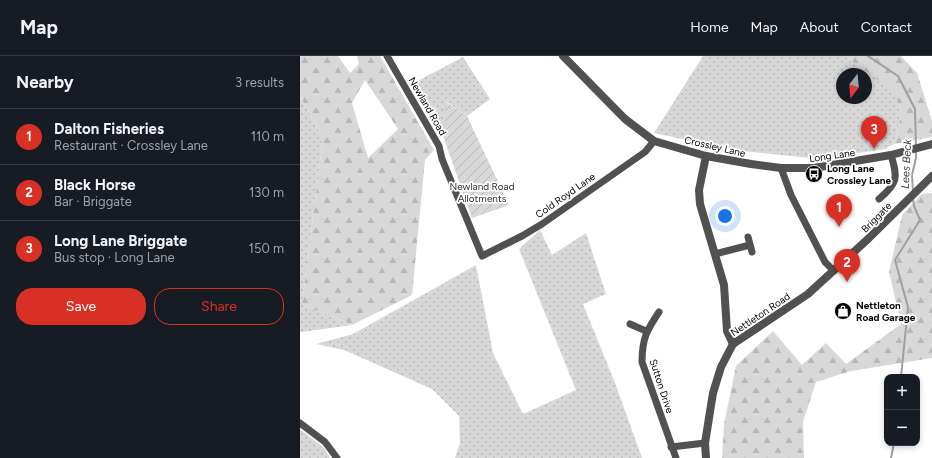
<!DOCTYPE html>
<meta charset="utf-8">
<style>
:root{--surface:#171b24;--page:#242831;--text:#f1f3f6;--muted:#9ea1a6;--line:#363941;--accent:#d93025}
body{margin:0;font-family:Figtree,sans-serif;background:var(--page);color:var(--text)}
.controls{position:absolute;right:12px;bottom:12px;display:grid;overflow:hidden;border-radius:8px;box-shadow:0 2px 6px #0003}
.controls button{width:36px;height:36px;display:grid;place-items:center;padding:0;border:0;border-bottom:1px solid var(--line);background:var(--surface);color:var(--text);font:20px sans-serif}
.compass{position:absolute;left:536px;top:12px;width:36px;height:36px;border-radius:50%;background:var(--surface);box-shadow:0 2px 6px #0003;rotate:196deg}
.you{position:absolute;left:425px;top:160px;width:14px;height:14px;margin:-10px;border:3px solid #fff;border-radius:50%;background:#1a73e8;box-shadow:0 0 0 6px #1a73e833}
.badge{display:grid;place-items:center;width:26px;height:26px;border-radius:50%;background:var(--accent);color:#fff;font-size:13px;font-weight:700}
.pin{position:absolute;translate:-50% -33px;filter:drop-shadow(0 1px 2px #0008)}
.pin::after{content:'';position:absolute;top:21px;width:14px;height:12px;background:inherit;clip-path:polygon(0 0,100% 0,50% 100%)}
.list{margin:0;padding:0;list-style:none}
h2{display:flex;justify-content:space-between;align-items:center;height:52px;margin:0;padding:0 16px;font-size:17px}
h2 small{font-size:13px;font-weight:400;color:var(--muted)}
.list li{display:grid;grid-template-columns:26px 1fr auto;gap:12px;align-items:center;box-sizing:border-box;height:56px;padding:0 16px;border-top:1px solid var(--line)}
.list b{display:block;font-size:15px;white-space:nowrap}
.list p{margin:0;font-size:13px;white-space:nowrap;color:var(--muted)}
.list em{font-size:13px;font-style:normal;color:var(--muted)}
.actions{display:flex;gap:8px;padding:12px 16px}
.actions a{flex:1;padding:9px 0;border:1px solid var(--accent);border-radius:16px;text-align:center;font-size:14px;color:var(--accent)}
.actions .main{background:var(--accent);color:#fff}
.map{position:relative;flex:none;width:632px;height:402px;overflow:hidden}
header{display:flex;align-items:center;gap:24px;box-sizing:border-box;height:56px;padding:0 20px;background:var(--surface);border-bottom:1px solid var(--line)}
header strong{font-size:19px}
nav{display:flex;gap:22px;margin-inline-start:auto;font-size:14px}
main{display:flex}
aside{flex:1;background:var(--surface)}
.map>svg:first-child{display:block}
</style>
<header>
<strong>Map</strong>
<nav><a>Home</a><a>Map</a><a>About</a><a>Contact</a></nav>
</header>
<main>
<aside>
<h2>Nearby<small>3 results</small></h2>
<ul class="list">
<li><span class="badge">1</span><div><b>Dalton Fisheries</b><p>Restaurant · Crossley Lane</p></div><em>110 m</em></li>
<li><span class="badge">2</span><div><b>Black Horse</b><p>Bar · Briggate</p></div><em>130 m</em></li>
<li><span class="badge">3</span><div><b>Long Lane Briggate</b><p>Bus stop · Long Lane</p></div><em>150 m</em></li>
</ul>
<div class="actions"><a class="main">Save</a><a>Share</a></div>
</aside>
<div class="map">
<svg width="632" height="402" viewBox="0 0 632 402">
<defs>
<pattern id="grass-dots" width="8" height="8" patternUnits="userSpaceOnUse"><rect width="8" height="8" fill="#d8d8d8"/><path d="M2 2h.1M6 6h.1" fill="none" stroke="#b8b8b8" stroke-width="1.8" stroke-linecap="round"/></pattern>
<pattern id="forest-firs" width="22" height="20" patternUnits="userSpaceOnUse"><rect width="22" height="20" fill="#d8d8d8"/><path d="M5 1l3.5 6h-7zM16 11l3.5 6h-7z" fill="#b8b8b8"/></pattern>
<pattern id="garden-furrows" width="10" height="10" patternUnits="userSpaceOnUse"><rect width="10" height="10" fill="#d8d8d8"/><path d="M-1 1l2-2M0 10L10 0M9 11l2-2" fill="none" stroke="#b8b8b8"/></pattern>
</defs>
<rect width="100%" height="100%" fill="#fff"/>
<g fill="url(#grass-dots)" fill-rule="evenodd">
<path d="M 403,0 L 545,0 L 592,33 L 602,56 L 594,88 L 585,93 L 520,103 L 433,94 L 354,77 ZM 542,18 L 566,18 L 566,42 L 542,42 Z"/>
<polygon points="163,1 190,43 167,60 147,46 143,80 110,29"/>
<polygon points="0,40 23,82 2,248 52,269 2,276 0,276"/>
<polygon points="240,174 252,199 286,177 306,238 283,248 315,327 342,402 155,402 160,387 159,360 132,333 44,294 16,288 53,278 176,209 193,297 223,358 276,334 219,193"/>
<polygon points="0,373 24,392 30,402 0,402"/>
</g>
<g fill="url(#forest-firs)" fill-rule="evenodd">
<path d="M 0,0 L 38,0 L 50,17 L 59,8 L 57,0 L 80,0 L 134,94 L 125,104 L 112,239 L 52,269 L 2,248 L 23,82 L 0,40 ZM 65,24 L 98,73 L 68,102 L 52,47 Z"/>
<polygon points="545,0 601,0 617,17 632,65 632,81 594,88 602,56 592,34"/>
<polygon points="632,137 632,302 551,315 516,326 503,366 504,402 422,402 424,368 436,310 473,275 502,309 526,287 546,308 601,268 589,216 602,159 622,138"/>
</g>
<polygon fill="url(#garden-furrows)" points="146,46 167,60 209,149 172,162 143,80"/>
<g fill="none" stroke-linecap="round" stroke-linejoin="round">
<g stroke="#9f9f9f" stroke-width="2">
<polyline points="568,0 598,20 615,53 616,91"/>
<polyline points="613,136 612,119 616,102 616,95"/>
<polyline points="601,321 608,251 595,204 620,164 614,150 613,143"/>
<polyline points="591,402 594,387"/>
</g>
<g stroke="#515151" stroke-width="7">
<polyline points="87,0 139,90 142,103 182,200 222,180 242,168 345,96 354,85"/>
<polyline points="481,112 491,139 525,206 534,215"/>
<path d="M 579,143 C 598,127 598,122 591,99"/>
<polyline points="448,181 452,196"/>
<polyline points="415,198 450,189"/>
<path d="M 359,256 C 347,274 342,282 342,306 L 376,402"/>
<polyline points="330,268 346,275"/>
<polyline points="0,367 25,386 37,402"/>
<polyline points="371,391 405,387"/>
</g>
<g stroke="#515151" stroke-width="8">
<polyline points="263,0 325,63 354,85 406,100 451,108 481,112 514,112 591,99 632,88"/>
<polyline points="406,100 399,134 400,148 424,229 427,275 433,288"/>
<polyline points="406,402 405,387 413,337 421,311 433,288 508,238 569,182 632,120"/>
</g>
</g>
<defs>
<g id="bus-disc" transform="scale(0.9)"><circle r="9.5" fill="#000" stroke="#fff"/><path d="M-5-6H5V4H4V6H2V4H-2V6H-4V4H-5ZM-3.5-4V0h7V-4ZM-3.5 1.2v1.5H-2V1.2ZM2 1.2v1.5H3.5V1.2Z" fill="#fff"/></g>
<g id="shop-disc" transform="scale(0.9)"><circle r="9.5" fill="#000" stroke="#fff"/><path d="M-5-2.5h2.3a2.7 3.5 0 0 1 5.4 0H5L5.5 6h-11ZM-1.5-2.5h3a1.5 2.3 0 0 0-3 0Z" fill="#fff"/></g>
</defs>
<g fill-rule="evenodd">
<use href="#bus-disc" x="514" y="118"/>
<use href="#shop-disc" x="543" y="255"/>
</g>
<g text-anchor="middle" stroke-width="3.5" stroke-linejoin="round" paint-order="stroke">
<g font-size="10" fill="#000" stroke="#fff">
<text transform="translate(128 50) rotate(60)" y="4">Newland Road</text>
<text transform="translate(415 90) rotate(13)" y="4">Crossley Lane</text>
<text transform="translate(532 99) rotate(-8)" y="4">Long Lane</text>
<text transform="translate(265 139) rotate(-35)" y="4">Cold Royd Lane</text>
<text transform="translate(576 161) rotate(-45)" y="4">Briggate</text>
<text transform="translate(460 258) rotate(-34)" y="4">Nettleton Road</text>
<text transform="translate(362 330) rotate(72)" y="4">Sutton Drive</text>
</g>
<g font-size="10" font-weight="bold" fill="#000" stroke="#fff" text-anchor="start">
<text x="527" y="116">Long Lane<tspan x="527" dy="12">Crossley Lane</tspan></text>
<text x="556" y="253">Nettleton<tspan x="556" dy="12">Road Garage</tspan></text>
</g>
<g font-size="10" fill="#2f2f2f" stroke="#fff">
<text x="182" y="134">Newland Road<tspan x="182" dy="12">Allotments</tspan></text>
</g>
<g font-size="11" font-style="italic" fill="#404040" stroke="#fff">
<text transform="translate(606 108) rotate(-87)" y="4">Lees Beck</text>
</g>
</g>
</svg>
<div class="controls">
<button>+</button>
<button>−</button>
</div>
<svg class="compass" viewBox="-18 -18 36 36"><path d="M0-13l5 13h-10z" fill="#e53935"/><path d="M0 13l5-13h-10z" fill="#9ea1a6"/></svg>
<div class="you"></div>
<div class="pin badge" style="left:539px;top:171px">1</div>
<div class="pin badge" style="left:547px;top:226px">2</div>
<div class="pin badge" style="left:574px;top:93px">3</div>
</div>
</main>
